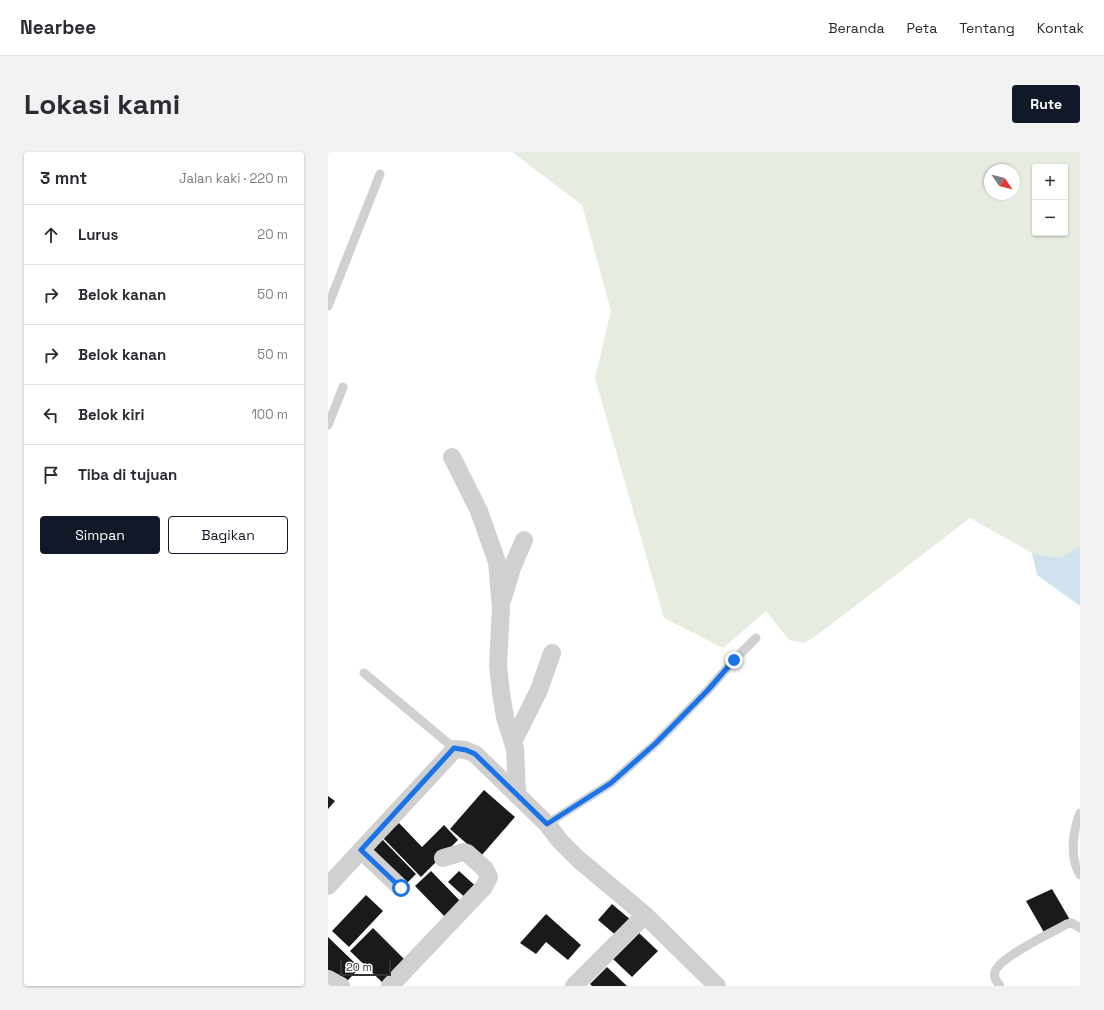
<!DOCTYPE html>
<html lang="id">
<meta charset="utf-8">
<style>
:root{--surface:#fff;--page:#f2f2f3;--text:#2b2b33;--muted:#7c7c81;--line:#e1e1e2;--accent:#111827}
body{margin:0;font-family:"Space Grotesk",sans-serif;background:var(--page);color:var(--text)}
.controls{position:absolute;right:12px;top:12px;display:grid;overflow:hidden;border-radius:4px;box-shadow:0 1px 3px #0004}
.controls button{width:36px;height:36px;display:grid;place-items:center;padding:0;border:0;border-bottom:1px solid var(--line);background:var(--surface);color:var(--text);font:20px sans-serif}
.compass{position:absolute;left:656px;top:12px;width:36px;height:36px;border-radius:50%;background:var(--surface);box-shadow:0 1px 3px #0004;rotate:125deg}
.scale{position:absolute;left:12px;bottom:10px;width:51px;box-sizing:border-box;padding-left:4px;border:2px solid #333;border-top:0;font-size:11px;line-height:14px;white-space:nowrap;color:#333;-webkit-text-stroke:3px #fff;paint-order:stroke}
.stop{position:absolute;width:12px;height:12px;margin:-9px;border:3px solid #1a73e8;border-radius:50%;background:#fff}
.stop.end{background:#1a73e8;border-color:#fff;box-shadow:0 1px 4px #0008}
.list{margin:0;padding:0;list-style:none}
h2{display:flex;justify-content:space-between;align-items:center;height:52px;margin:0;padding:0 16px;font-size:17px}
h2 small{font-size:13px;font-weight:400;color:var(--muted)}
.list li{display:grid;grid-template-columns:26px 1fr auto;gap:12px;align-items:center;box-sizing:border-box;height:60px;padding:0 16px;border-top:1px solid var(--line)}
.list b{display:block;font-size:15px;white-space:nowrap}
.list em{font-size:13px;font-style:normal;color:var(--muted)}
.actions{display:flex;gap:8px;padding:12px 16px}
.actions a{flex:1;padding:9px 0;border:1px solid var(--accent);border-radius:4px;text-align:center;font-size:14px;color:var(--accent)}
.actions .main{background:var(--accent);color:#fff}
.icon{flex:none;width:22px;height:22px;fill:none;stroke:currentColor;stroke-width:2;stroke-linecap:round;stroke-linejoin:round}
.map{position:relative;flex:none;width:752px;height:834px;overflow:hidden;border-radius:4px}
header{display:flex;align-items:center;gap:24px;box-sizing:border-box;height:56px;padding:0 20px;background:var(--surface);border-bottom:1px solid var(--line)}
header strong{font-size:19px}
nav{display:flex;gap:22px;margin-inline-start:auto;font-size:14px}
.intro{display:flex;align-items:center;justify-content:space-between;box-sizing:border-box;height:96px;padding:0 24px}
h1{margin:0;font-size:28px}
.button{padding:10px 18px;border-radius:4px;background:var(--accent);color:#fff;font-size:14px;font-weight:700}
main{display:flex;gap:24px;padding:0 24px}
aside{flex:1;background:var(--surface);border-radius:4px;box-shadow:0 1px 3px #0004}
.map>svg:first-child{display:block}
</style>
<header>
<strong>Nearbee</strong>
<nav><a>Beranda</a><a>Peta</a><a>Tentang</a><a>Kontak</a></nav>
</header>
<div class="intro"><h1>Lokasi kami</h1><a class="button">Rute</a></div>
<main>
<aside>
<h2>3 mnt<small>Jalan kaki · 220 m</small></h2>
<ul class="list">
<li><svg class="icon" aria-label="ahead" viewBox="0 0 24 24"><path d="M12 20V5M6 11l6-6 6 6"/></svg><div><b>Lurus</b></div><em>20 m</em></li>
<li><svg class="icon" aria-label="right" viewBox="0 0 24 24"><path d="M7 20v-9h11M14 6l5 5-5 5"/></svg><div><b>Belok kanan</b></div><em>50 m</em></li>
<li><svg class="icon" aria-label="right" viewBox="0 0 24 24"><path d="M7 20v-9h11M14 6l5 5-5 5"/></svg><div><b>Belok kanan</b></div><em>50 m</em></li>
<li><svg class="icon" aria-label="left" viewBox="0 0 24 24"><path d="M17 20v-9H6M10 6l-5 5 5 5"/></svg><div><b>Belok kiri</b></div><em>100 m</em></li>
<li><svg class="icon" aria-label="arrive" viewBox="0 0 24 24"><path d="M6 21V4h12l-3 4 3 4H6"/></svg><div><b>Tiba di tujuan</b></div></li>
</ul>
<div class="actions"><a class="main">Simpan</a><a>Bagikan</a></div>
</aside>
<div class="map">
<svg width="752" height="834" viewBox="0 0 752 834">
<rect width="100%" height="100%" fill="#fff"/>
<path fill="#e6ecdf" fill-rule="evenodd" d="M 184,0 L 752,0 L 752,394 L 732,406 L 704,401 L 642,366 L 488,484 L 476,491 L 461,488 L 438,459 L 395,496 L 336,466 L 267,226 L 283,159 L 254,53 ZM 707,15 L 737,15 L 737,81 L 707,81 ZM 662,18 L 686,18 L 686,42 L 662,42 Z"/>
<polygon fill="#cfe2ee" points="752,394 752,454 709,423 704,401 732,406"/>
<g fill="#1a1a1a">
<polygon points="156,638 187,665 153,704 122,677"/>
<polygon points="0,644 7,649 0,657"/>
<polygon points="71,671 94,695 116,673 130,688 93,725 55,686"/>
<polygon points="54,687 88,722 75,735 41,700"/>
<polygon points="103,719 137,754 121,769 87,734"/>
<polygon points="131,719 152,738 141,749 120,730"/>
<polygon points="724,737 742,768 717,782 698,749"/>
<polygon points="38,743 55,759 21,795 4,779"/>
<polygon points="284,752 304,769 290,785 270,768"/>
<polygon points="218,762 253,793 240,808 218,790 208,802 192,791"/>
<polygon points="45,776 80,811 58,834 22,799"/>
<polygon points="311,781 330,799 304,825 285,807"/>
<polygon points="0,785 32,816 15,833 0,818"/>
<polygon points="279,815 299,834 264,834 262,832"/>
</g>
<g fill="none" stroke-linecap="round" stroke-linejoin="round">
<g stroke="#d0d0d0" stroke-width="9">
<polyline points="0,154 52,22"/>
<polyline points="0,273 15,235"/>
<polyline points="36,521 127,597"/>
<path d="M 752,661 C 745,679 741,705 752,723"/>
<polyline points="219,672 283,631 328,591 380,538 406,508 428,486"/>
<path d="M 672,834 C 669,830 665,825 667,820 C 669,807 726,779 739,772 L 744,771 L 752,776"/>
</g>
<g stroke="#d0d0d0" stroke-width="18">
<polyline points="124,305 151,359 169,410 173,456 170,513 173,541 177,565 187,597 189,642"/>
<polyline points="175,446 184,416 196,388"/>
<polyline points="185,590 211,538 224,501"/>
<polyline points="33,698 73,736"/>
<polyline points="0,734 127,597 137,598 147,602 219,672 232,689 250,707 317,763 389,834"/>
<polyline points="0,827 13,834"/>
<polyline points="62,834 156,735 161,725 157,717 139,701 135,700 115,706"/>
<polyline points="246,834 317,763"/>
</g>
</g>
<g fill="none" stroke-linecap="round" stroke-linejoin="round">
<polyline stroke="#1a73e8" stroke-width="5" points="73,736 33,698 126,596 138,598 147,602 219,672 283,631 328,591 380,538 406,508"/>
</g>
</svg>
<div class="controls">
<button>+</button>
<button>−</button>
</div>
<svg class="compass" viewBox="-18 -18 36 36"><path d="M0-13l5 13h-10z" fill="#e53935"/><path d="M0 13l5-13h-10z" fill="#7c7c81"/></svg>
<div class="scale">20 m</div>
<div class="stop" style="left:73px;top:736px"></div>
<div class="stop end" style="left:406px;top:508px"></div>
</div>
</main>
